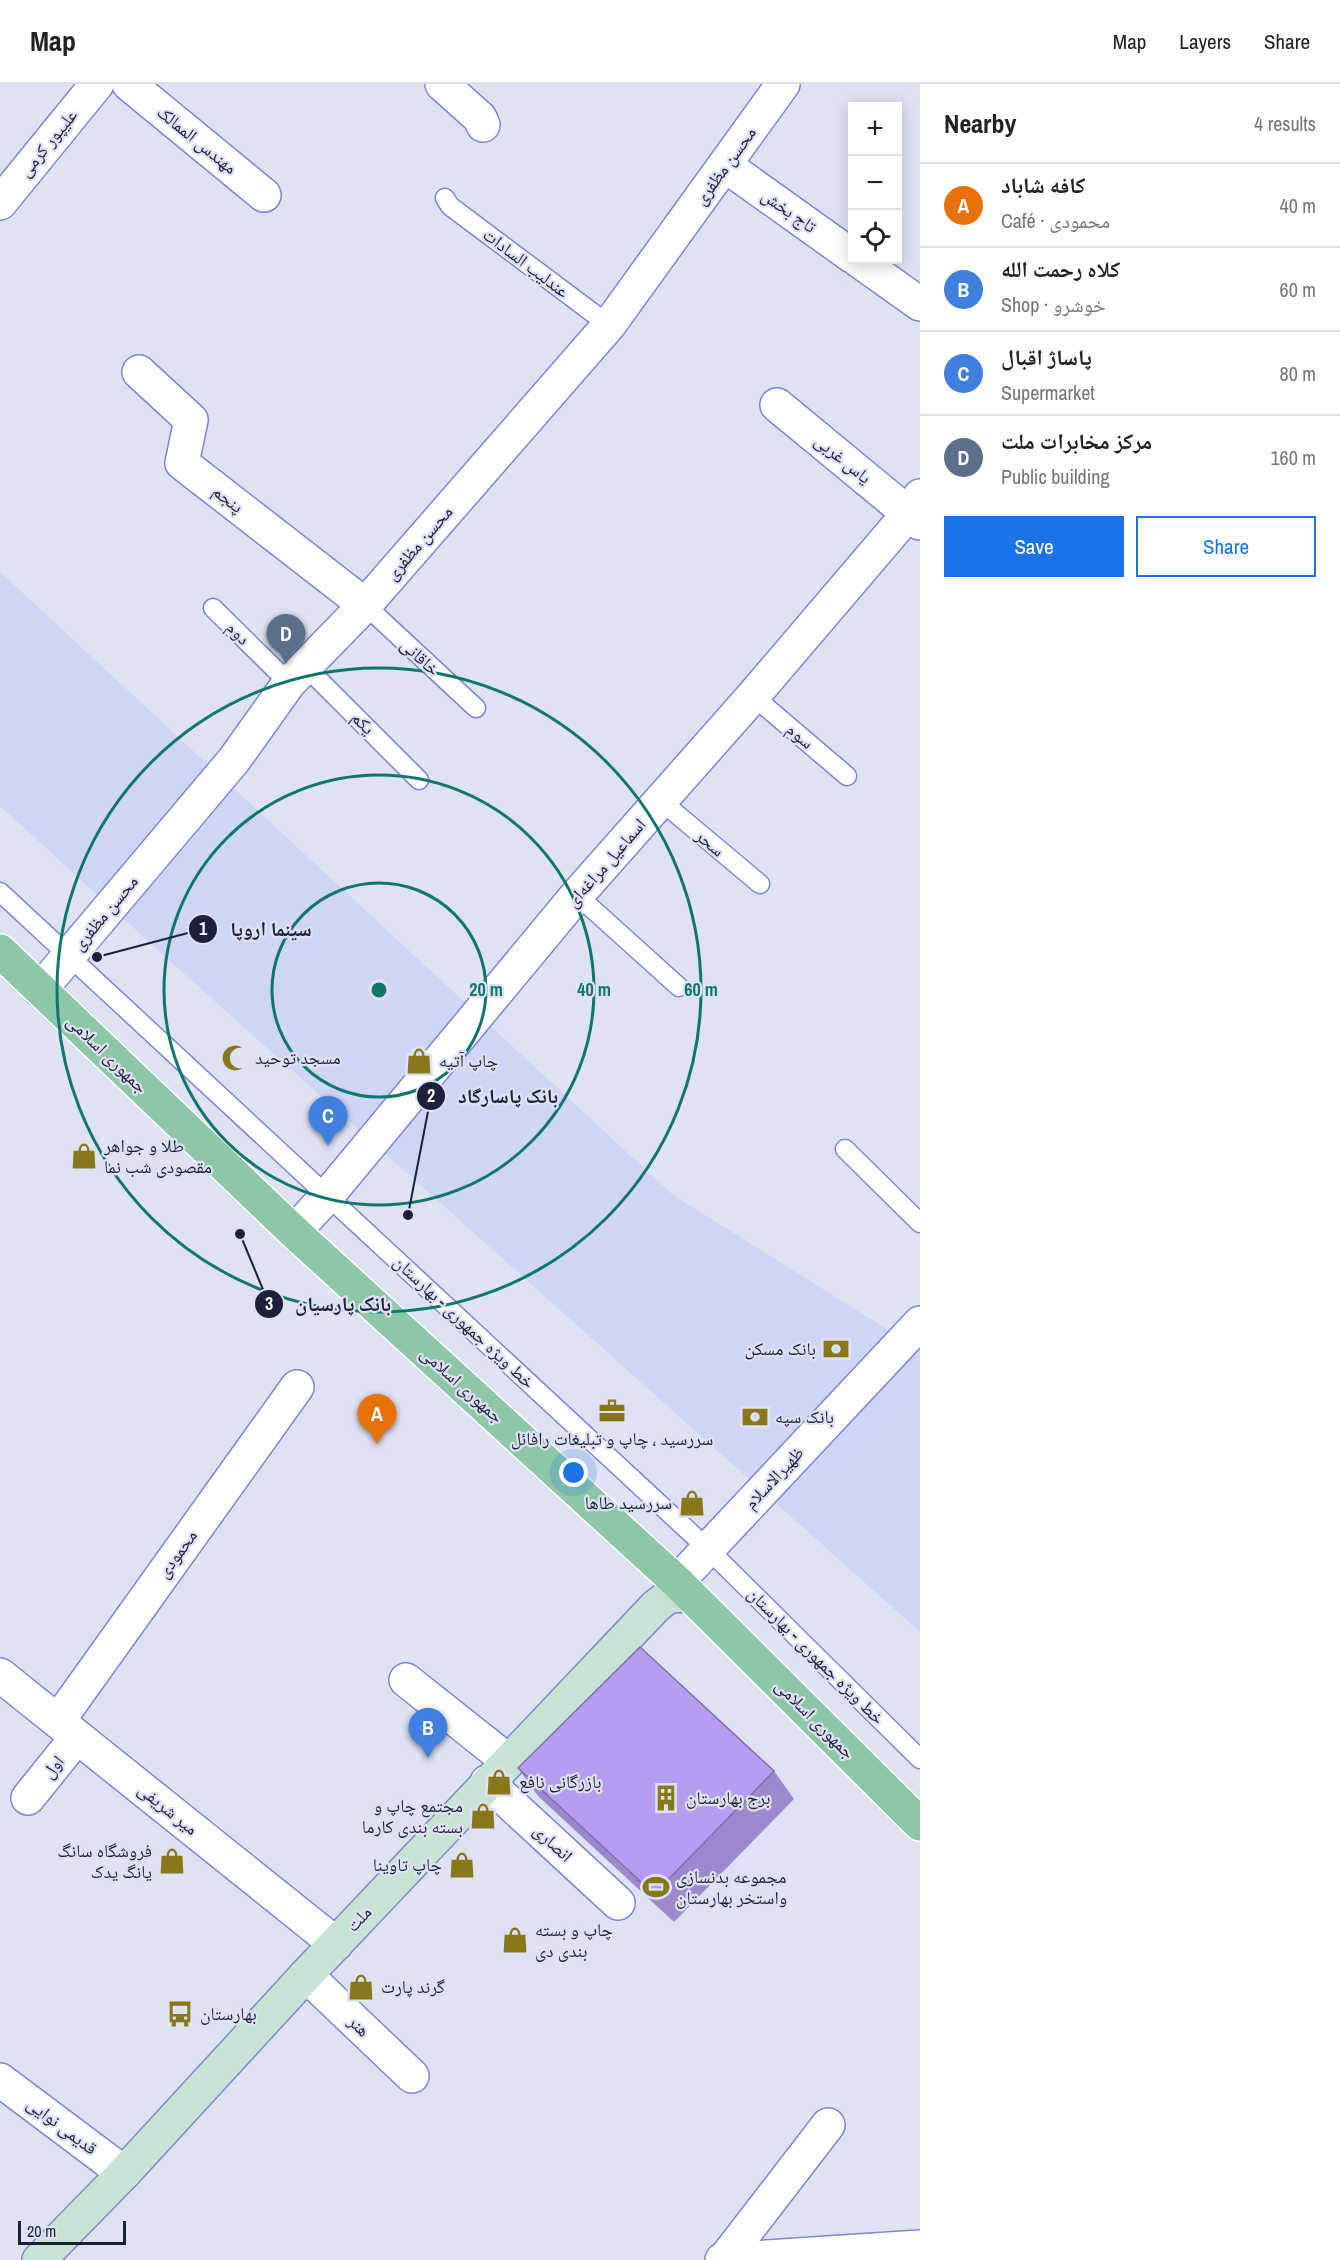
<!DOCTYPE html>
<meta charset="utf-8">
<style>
:root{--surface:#fff;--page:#f2f2f2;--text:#202124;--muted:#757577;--line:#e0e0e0;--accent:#1a73e8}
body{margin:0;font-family:"Archivo Narrow","Noto Naskh Arabic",sans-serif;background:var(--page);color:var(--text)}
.controls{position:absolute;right:18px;top:18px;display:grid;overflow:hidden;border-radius:0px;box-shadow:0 3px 15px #0003}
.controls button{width:54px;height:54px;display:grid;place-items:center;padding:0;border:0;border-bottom:2px solid var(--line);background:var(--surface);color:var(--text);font:30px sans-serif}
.scale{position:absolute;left:18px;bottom:15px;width:108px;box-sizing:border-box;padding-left:6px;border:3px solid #1c203d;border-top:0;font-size:16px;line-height:21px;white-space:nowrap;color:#1c203d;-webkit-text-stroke:4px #dfe2f2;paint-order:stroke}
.you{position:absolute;left:574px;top:1389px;width:21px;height:21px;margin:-15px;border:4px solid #fff;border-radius:50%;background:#1a73e8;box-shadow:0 0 0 9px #1a73e833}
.badge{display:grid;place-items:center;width:39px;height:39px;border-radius:50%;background:var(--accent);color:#fff;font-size:20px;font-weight:700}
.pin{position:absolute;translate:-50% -50px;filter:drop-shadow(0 2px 3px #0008)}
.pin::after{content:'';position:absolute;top:32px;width:21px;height:18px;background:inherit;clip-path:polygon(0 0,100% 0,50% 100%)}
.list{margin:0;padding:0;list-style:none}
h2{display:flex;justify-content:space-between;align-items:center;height:78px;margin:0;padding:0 24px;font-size:26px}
h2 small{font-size:20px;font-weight:400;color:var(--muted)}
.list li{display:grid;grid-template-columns:39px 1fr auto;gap:18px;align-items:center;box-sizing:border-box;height:84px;padding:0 24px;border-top:2px solid var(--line)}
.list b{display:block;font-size:22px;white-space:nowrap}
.list p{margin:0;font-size:20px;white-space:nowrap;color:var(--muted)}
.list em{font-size:20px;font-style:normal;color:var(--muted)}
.actions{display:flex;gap:12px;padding:18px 24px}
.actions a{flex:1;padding:14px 0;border:2px solid var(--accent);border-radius:0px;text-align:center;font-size:21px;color:var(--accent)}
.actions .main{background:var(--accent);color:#fff}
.icon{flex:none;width:33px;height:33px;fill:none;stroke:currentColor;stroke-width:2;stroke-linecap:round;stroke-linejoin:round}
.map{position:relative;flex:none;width:920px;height:2176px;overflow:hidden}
header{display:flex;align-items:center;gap:36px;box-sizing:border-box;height:84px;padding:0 30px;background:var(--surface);border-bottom:2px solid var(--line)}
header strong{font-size:28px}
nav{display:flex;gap:33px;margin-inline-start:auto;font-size:21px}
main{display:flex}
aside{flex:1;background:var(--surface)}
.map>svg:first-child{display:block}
</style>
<header>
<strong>Map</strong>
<nav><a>Map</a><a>Layers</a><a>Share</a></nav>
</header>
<main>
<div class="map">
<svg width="920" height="2176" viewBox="0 0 920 2176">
<rect width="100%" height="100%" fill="#dfe2f2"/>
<polygon fill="#ced5f7" points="0,488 673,1111 920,1266 920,1548 161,869 0,722"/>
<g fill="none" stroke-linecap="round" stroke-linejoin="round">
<g stroke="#7b86cf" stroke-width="21">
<g id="service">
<polyline points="445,114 450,122 609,241"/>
<polyline points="365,521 476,624"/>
<polyline points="213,524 289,599"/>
<polyline points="306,583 419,696"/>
<polyline points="753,612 847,692"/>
<polyline points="661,717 760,800"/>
<polyline points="0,808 708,1465 920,1675"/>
<polyline points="577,811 679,903"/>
<polyline points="845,1065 920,1139"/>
</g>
</g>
<g stroke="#7b86cf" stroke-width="36">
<g id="minor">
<polyline points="129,0 264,111"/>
<polyline points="442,0 480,34 483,41"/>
<polyline points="726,82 852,172"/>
<polyline points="0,119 97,0"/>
<polyline points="858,176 920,220"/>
<polyline points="139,288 191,336 182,379 365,521"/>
<polyline points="777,321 920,439"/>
<polyline points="40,906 234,676 289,599 365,521 609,241 783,0"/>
<polyline points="294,1148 328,1111 577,811 753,612 909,429 920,412"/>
<polyline points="0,1591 336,1860"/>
<polyline points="406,1596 508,1677"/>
<polyline points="58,1637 297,1303"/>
<polyline points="487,1698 618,1819"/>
<polyline points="28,1714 77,1653"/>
<polyline points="306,1891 412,1992"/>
<polyline points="0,1996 124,2089"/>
<polyline points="724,2176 828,2041"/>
</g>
</g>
<g stroke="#7b86cf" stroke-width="36">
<g id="tertiary">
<polyline points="677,1498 920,1239"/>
<polyline points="722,2176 920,2163"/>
</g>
</g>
<g stroke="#7b86cf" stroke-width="36">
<polyline id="secondary" points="39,2176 124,2089 306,1891 656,1522 669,1512 690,1511"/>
</g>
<g stroke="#fff" stroke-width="36">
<polyline id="primary" points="0,867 294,1148 677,1498 920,1740"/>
</g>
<use href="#service" stroke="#fff" stroke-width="18"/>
<use href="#minor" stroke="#fff" stroke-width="33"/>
<use href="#tertiary" stroke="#fff" stroke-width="33"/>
<use href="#secondary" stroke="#c6e3d3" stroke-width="33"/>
<use href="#primary" stroke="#8cc7a7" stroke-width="33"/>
</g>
<polygon fill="#9d87cf" points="518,1684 774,1687 794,1715 674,1838 538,1712"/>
<polygon fill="#b69df1" stroke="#7f6ea9" stroke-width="1.5" points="640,1563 774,1687 654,1810 518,1684"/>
<g fill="none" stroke="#0f766e" stroke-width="3">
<circle cx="379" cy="906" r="107"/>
<circle cx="379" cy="906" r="215"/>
<circle cx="379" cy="906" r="322"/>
</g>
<defs>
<g id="mosque-bare" transform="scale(2.07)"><path d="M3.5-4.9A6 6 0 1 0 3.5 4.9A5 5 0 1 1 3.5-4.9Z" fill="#8a771b" stroke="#dfe2f2" stroke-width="2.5" paint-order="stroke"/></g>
<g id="shop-bare" transform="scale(2.07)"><path d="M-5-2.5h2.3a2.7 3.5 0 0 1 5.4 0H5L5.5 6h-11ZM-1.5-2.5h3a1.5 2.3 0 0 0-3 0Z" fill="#8a771b" stroke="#dfe2f2" stroke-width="2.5" paint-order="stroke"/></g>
<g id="bank-bare" transform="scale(2.07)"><path d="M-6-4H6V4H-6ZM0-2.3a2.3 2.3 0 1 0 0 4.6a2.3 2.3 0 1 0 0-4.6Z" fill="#8a771b" stroke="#dfe2f2" stroke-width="2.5" paint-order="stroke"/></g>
<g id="office-bare" transform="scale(2.07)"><path d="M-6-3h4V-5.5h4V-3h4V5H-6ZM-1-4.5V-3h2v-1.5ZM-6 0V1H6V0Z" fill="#8a771b" stroke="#dfe2f2" stroke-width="2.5" paint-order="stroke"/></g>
<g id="building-bare" transform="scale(2.07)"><path d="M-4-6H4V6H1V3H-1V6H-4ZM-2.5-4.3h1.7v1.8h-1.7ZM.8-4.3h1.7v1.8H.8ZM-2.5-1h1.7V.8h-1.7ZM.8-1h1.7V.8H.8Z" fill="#8a771b" stroke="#dfe2f2" stroke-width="2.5" paint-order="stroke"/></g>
<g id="stadium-bare" transform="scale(2.07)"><path d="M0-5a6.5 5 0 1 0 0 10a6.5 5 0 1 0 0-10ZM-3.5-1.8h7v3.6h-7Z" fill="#8a771b" stroke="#dfe2f2" stroke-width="2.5" paint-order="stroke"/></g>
<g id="bus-bare" transform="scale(2.07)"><path d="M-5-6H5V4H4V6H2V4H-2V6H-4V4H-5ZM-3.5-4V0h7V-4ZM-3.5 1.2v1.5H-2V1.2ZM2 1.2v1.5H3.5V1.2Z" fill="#8a771b" stroke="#dfe2f2" stroke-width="2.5" paint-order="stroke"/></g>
</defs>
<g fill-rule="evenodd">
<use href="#mosque-bare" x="235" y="974"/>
<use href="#shop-bare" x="419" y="977"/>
<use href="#shop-bare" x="84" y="1072"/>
<use href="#bank-bare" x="836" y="1265"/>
<use href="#office-bare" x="612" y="1327"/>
<use href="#bank-bare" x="755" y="1333"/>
<use href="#shop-bare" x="692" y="1419"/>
<use href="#shop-bare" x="499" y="1698"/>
<use href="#building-bare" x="666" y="1714"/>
<use href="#shop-bare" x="483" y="1732"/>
<use href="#shop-bare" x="172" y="1777"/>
<use href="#shop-bare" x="462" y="1781"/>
<use href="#stadium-bare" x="656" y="1803"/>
<use href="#shop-bare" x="515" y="1856"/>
<use href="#shop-bare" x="361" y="1903"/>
<use href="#bus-bare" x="180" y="1930"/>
</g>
<g text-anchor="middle" stroke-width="4.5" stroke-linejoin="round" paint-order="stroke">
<g font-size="18" fill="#1c203d" stroke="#dfe2f2">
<text transform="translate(197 56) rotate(39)" y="6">مهندس‌ الممالک</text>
<text transform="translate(48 59) rotate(-51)" y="6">علیپور کرمی</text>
<text transform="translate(725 82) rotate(-54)" y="6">محسن مظفری</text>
<text transform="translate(789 127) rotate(35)" y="6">تاج بخش</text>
<text transform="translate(526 179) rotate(37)" y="6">عندلیب السادات</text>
<text transform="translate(843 375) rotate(39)" y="6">یاس غربی</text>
<text transform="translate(228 415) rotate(38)" y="6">پنجم</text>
<text transform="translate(419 459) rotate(-49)" y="6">محسن مظفری</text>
<text transform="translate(238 549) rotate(45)" y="6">دوم</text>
<text transform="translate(420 573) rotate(43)" y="6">خاقانی</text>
<text transform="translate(363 639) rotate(45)" y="6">یکم</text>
<text transform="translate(800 652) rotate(40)" y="6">سوم</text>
<text transform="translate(710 759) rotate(40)" y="6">سحر</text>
<text transform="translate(606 779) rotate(-49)" y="6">اسماعیل مراغه‌ای</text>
<text transform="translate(105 829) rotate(-50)" y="6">محسن مظفری</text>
<text transform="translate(107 970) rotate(44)" y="6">جمهوری اسلامی</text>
<text transform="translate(464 1238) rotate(43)" y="6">خط ویژه جمهوری - بهارستان</text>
<text transform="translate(462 1301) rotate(42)" y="6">جمهوری اسلامی</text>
<text transform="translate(774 1394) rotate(-47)" y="6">ظهیرالاسلام</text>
<text transform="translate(177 1470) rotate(-54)" y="6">محمودی</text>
<text transform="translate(816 1572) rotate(45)" y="6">خط ویژه جمهوری - بهارستان</text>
<text transform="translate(815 1635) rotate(45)" y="6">جمهوری اسلامی</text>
<text transform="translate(53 1683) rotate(-51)" y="6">اول</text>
<text transform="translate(168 1725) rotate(39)" y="6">میر شریفی</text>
<text transform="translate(553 1759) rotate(43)" y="6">انصاری</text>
<text transform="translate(359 1835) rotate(-47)" y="6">ملت</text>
<text transform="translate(359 1942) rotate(44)" y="6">هنر</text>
<text transform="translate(62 2042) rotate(37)" y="6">قدیمی نوایی</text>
</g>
<g font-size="18" fill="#1c203d" stroke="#dfe2f2" text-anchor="start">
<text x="255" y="980">مسجد توحید</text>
<text x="439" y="983">چاپ آتیه</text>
<text x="104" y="1068">طلا و جواهر<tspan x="104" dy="21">مقصودی شب نما</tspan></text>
<text x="816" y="1271" text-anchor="end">بانک مسکن</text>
<text x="775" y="1339">بانک سپه</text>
<text x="612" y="1361" text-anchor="middle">سررسید ، چاپ و تبلیغات رافائل</text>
<text x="672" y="1425" text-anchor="end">سررسید طاها</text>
<text x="519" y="1704">بازرگانی نافع</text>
<text x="686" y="1720">برج بهارستان</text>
<text x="463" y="1728" text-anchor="end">مجتمع چاپ و<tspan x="463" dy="21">بسته بندی کارما</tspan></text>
<text x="152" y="1773" text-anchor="end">فروشگاه سانگ<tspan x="152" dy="21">یانگ یدک</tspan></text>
<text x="442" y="1787" text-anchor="end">چاپ تاوینا</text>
<text x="676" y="1799">مجموعه بدنسازی<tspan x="676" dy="21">واستخر بهارستان</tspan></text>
<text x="535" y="1852">چاپ و بسته<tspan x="535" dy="21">بندی دی</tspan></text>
<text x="381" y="1909">گرند پارت</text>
<text x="200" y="1936">بهارستان</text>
</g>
</g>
<circle cx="379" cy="906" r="9" fill="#0f766e" stroke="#dfe2f2" stroke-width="3"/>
<g font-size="18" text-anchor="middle" font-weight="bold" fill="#0f766e" stroke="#dfe2f2" stroke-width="4.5" stroke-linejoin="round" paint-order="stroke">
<text x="486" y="912">20 m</text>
<text x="594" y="912">40 m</text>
<text x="701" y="912">60 m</text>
</g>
<path fill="none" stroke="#1c203d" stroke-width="2" d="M97 873L203 845M408 1131L431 1012M240 1150L269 1220"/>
<g fill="#1c203d" stroke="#dfe2f2" stroke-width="2">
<circle cx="97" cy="873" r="6"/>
<circle cx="408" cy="1131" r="6"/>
<circle cx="240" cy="1150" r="6"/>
<circle cx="203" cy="845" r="15"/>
<circle cx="431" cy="1012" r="15"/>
<circle cx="269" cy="1220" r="15"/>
</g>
<g font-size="18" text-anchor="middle" font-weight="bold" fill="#fff">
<text x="203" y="851">1</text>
<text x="431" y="1018">2</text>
<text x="269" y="1226">3</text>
</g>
<g font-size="20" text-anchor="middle" font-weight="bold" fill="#1c203d" stroke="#dfe2f2" stroke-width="4.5" stroke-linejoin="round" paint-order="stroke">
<text x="271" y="852">سینما اروپا</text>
<text x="508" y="1019">بانک پاسارگاد</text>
<text x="343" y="1227">بانک پارسیان</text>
</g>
</svg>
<div class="controls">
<button>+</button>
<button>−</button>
<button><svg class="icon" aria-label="locate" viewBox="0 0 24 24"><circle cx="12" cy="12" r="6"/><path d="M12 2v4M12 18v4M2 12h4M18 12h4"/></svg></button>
</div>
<div class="scale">20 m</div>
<div class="you"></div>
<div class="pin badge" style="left:377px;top:1360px;background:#e8710a">A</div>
<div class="pin badge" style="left:428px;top:1674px;background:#3f7fe0">B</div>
<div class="pin badge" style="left:328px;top:1062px;background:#3f7fe0">C</div>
<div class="pin badge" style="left:286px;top:580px;background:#5c6f8a">D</div>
</div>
<aside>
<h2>Nearby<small>4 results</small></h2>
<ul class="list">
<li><span class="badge" style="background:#e8710a">A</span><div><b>کافه شاباد</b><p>Café · محمودی</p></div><em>40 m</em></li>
<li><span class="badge" style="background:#3f7fe0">B</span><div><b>كلاه رحمت الله</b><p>Shop · خوشرو</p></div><em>60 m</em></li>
<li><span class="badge" style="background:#3f7fe0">C</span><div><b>پاساژ اقبال</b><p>Supermarket</p></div><em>80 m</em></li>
<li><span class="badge" style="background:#5c6f8a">D</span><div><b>مرکز مخابرات ملت</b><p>Public building</p></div><em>160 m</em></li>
</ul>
<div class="actions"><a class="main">Save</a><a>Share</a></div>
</aside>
</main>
